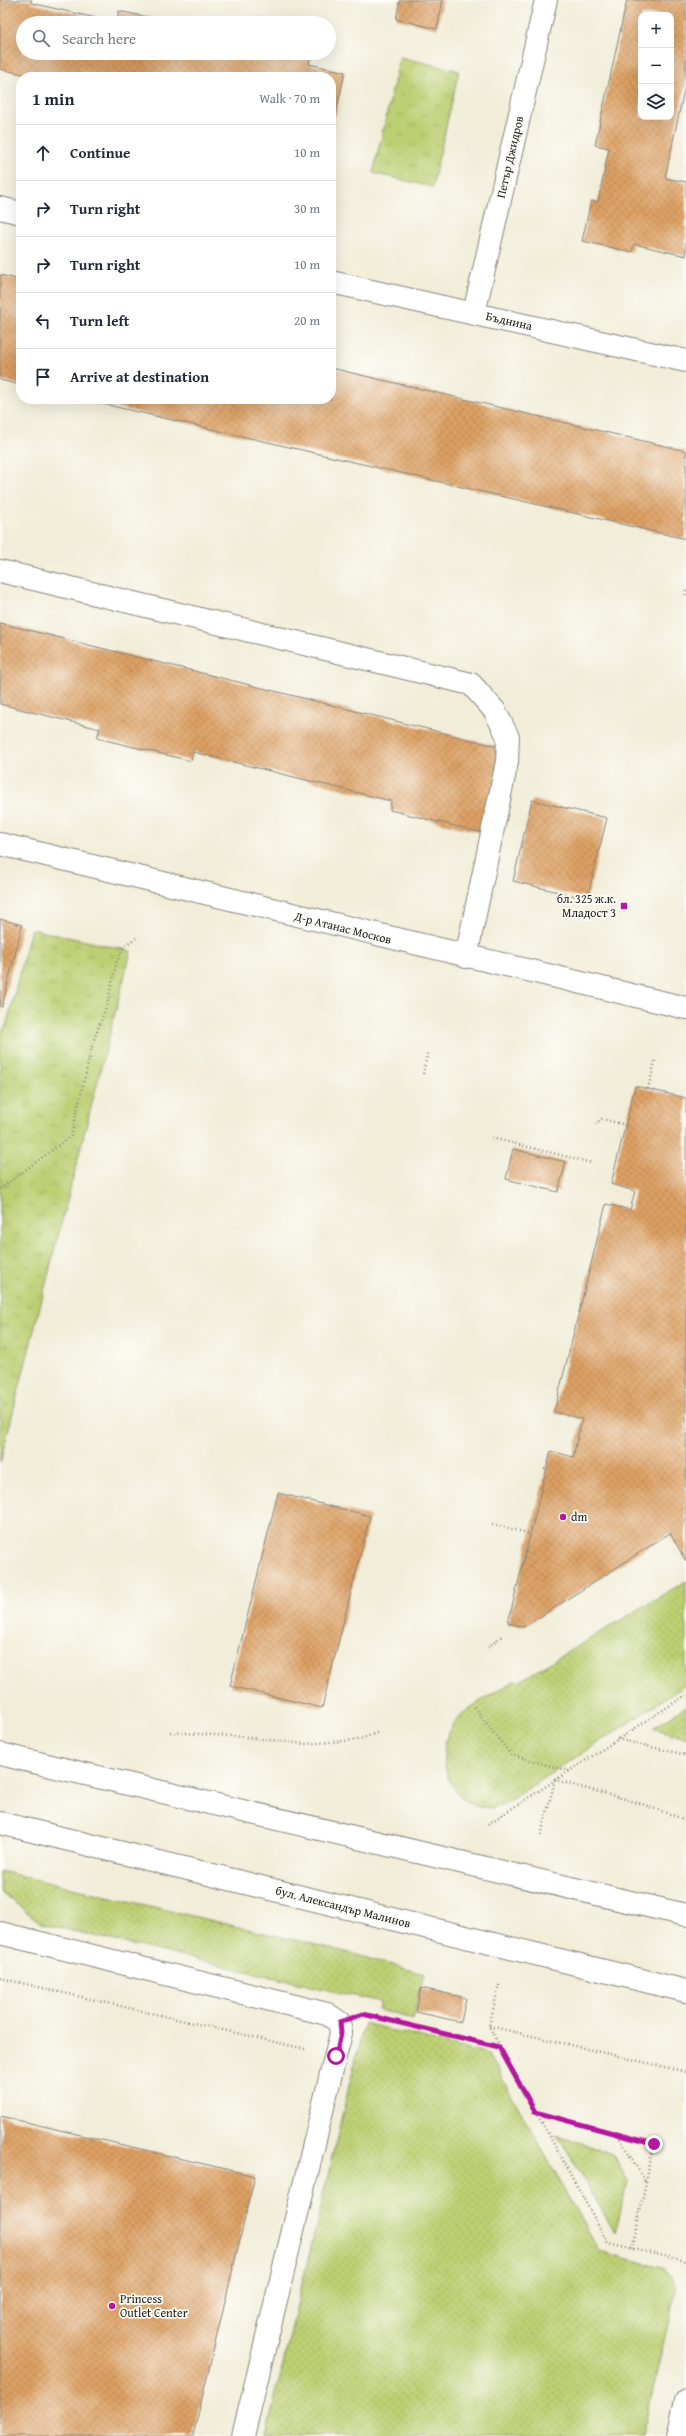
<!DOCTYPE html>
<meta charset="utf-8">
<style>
:root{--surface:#fff;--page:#f6f6f7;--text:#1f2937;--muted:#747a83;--line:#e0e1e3}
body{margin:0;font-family:"Gentium Book Plus",serif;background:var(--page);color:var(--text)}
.controls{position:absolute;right:12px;top:12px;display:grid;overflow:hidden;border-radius:8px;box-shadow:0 4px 16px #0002}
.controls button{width:36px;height:36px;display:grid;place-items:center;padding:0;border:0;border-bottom:1px solid var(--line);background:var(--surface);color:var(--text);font:20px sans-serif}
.stop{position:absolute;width:12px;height:12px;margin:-9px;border:3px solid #b5179e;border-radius:50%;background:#fff}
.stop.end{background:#b5179e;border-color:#fff;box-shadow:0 1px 4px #0008}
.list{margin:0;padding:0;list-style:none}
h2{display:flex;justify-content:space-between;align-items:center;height:52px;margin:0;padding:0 16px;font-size:17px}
h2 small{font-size:13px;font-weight:400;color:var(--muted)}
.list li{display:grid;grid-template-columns:26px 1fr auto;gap:12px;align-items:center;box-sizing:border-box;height:56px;padding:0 16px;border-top:1px solid var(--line)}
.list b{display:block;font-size:15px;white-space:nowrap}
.list em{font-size:13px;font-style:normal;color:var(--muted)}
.icon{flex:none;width:22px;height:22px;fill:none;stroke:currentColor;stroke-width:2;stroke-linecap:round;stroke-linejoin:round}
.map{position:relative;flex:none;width:686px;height:2436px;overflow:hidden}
.search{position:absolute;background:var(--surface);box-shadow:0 4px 16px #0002;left:16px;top:16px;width:320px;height:44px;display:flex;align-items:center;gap:10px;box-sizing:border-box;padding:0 14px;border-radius:22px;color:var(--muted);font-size:15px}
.panel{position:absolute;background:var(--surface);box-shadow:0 4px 16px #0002;left:16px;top:72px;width:320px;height:332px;border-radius:16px}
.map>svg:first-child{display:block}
</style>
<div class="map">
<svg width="686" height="2436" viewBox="0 0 686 2436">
<defs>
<pattern id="grass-dots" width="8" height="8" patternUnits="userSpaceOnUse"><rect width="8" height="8" fill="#bccf72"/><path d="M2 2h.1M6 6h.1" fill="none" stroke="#a1b162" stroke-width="1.8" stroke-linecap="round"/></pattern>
<pattern id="park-tufts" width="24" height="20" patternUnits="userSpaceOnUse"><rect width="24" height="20" fill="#bccf72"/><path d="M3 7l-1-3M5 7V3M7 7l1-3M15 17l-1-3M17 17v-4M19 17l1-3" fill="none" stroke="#a1b162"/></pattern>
<pattern id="building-cross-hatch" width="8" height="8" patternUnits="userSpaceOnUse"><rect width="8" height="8" fill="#dda064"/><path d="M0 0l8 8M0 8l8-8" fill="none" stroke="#bd8956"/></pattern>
</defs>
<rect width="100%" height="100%" fill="#fdfcf7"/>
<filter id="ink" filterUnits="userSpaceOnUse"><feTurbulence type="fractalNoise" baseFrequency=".025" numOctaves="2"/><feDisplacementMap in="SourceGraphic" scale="8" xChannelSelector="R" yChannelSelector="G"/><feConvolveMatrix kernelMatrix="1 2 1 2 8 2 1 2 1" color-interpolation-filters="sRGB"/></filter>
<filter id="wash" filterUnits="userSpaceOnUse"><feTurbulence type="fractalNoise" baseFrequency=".012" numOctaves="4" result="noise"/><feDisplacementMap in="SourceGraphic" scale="16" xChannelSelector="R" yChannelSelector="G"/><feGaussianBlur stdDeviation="0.9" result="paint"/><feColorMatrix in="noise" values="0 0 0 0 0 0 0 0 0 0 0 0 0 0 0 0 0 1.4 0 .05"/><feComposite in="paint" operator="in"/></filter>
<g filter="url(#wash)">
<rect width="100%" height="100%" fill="#f1edd8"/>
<g fill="url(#grass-dots)" stroke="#6c7647">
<path d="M 686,1581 L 686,1685 L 501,1806 C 453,1819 430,1757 453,1724 C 464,1708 500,1690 516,1680 L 518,1682 Z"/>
<polygon points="686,1706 686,1738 653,1728"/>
<polygon points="0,1871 346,1952 424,1974 413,2019 378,2010 380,2002 42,1924 0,1891"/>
<path d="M 364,2023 L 489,2055 L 599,2251 L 662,2268 C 672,2274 674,2279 676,2290 L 642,2436 L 266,2436 Z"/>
<polygon points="557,2134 613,2155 628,2181 615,2233"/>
</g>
<g fill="url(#park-tufts)" stroke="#6c7647">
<polygon points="400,57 459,71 432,187 373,173"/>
<polygon points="31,929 131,951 0,1463 0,1037 7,1023"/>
</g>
<g id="blocks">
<g fill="url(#building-cross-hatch)" fill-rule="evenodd">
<polygon points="0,0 32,0 31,3 113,22 23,23 23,53 302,53 311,55 309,64 345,72 333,126 331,126 331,77 36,77 0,69"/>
<polygon points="400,0 443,0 437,29 396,19"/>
<path d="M 627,0 L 686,0 L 686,81 L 665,178 L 686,182 L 686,256 L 634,244 L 632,252 L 582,241 L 591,201 L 598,202 L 609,148 L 595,145 ZM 641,15 L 671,15 L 671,117 L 641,117 Z"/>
<polygon points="119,11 170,22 170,23 116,23"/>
<polygon points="0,275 21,280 21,385 0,380"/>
<polygon points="331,368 686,451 686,539 86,400 331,399"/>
<polygon points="0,623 504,748 483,833 390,810 391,801 193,752 191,761 97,738 100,729 0,704"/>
<polygon points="532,800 607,818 587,899 513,881"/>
<polygon points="0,919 22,925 2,1007 0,1007"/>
<polygon points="635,1086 686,1098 686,1561 670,1533 524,1627 508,1623 551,1451 573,1457 582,1419 554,1412 606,1204 630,1210 635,1191 611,1184"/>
<polygon points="513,1149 566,1162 558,1192 506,1179"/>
<polygon points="278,1493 370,1516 322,1708 230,1686"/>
<polygon points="421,1988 466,1998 461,2022 416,2012"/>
<polygon points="0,2116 255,2176 193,2436 0,2436"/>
</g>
</g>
</g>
<g filter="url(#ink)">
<use href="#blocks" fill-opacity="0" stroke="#86847a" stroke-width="1"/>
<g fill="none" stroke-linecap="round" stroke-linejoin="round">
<g stroke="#86847a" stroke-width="24">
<g id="minor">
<polyline points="0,208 21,213"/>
<polyline points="331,282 686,361"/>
<polyline points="474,313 546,0"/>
<polyline points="0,571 471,684 495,711 508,737 507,762 466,957"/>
<polyline points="0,844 686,1008"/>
<polyline points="0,1933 327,2014 339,2022 341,2033 243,2436"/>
<polyline points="678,2436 686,2401"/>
</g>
</g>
<g stroke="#86847a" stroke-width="24">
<g id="major">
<polyline points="0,1754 686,1915"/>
<polyline points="0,1823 686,1991"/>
</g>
</g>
<g stroke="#86847a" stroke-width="2.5" stroke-dasharray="1 3" stroke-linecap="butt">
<polyline points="686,590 686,596"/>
<polyline points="423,1074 428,1051"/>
<polyline points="648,1089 655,1061"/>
<polyline points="595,1124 602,1119 626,1125"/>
<polyline points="492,1138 592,1163"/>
<polyline points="0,1189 71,1136 93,1042 107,1005 117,961 125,945 136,938"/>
<polyline points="544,1469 547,1470"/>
<polyline points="492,1524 528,1533"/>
<polyline points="488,1647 502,1636"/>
<polyline points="474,1707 511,1755 569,1771"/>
<polyline points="170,1732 245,1737 304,1744 357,1740 377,1733"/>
<polyline points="617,1739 686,1755"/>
<polyline points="488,1824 686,1695"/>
<polyline points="541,1835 555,1780 639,1803 686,1820"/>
<polyline points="0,1978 305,2049"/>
<polyline points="499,1985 489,2026 608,2243 686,2261"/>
<polyline points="369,2015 499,2047"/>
<polyline points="489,2026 686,2072"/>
<polyline points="536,2112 654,2144 632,2249"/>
<polyline points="618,2135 646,2183"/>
</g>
<use href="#minor" stroke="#fff" stroke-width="22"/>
<use href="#major" stroke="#fff" stroke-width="22"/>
</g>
</g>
<g fill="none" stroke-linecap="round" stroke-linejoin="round" filter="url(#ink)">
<polyline stroke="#b5179e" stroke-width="5" points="336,2056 341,2033 340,2022 363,2014 499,2047 535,2112 654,2144"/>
</g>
<g fill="#b5179e" stroke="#fdfcf7" stroke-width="1.5">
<rect x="620" y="902" width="8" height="8" rx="2"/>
<circle cx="563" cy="1517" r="4"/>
<circle cx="112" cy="2306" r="4"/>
</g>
<g text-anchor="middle" stroke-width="3.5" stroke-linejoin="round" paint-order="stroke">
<g font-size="12" fill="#1c1c1c" stroke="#fdfcf7">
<text transform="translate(510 157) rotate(-77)" y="4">Петър Джидров</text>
<text transform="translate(509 321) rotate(13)" y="4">Бъднина</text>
<text transform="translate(343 928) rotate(14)" y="4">Д-р Атанас Москов</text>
<text transform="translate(343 1907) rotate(14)" y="4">бул. Александър Малинов</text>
</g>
<g font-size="12" fill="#1c1c1c" stroke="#fdfcf7" text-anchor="start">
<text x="616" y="903" text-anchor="end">бл. 325 ж.к.<tspan x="616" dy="14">Младост 3</tspan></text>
<text x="571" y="1521">dm</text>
<text x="120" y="2303">Princess<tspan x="120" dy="14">Outlet Center</tspan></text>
</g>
</g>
</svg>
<div class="controls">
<button>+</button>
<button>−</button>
<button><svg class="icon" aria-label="layers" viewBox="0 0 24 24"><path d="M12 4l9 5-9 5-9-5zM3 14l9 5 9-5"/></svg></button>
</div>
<div class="stop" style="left:336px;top:2056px"></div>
<div class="stop end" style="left:654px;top:2144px"></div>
<div class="search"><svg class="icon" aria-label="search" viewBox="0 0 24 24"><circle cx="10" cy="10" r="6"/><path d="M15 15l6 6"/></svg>Search here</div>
<section class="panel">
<h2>1 min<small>Walk · 70 m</small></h2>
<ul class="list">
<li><svg class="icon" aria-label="ahead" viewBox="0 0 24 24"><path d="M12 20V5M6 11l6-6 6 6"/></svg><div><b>Continue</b></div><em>10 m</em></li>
<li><svg class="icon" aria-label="right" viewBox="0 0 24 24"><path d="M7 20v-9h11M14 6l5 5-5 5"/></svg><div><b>Turn right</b></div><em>30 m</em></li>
<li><svg class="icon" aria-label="right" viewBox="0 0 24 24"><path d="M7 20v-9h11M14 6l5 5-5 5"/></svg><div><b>Turn right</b></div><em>10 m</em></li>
<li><svg class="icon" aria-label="left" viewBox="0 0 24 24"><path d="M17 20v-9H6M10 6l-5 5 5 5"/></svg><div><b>Turn left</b></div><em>20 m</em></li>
<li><svg class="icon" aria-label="arrive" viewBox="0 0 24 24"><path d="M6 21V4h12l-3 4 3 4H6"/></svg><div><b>Arrive at destination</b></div></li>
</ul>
</section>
</div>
